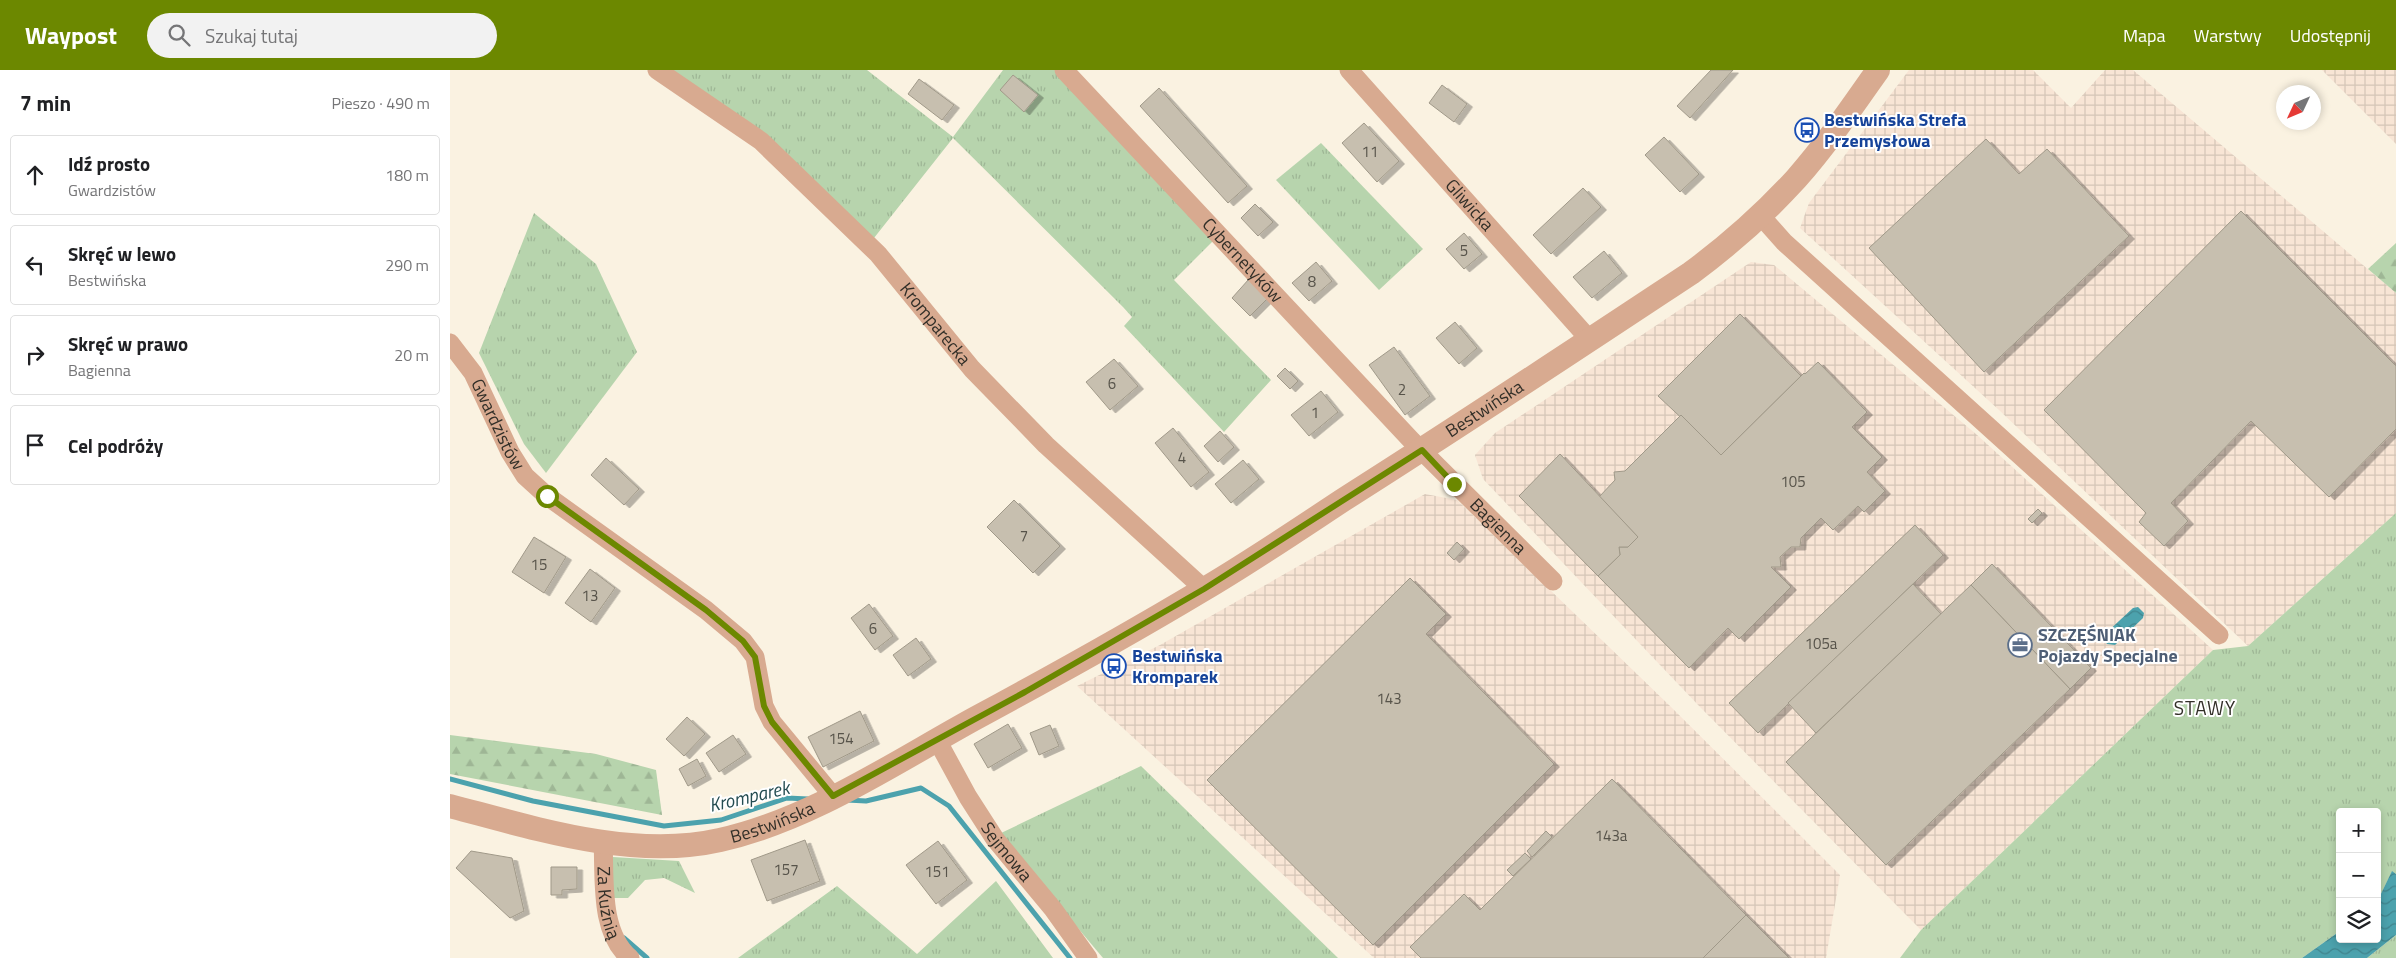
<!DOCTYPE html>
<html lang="pl">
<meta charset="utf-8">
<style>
:root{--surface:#fff;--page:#f2f2f2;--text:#202124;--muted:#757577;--line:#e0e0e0;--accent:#6c8800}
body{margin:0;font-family:"Titillium Web",sans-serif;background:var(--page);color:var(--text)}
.controls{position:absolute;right:15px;bottom:15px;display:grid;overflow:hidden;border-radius:5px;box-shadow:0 2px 8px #0003}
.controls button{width:45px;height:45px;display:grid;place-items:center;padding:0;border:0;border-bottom:1px solid var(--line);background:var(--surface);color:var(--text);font:25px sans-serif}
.compass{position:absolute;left:1826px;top:15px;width:45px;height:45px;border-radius:50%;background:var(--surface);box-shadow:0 2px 8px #0003;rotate:226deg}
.stop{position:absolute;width:15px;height:15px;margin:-11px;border:4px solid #6c8800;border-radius:50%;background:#fff}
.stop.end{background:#6c8800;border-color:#fff;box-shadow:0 1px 5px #0008}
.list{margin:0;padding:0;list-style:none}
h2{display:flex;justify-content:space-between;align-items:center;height:65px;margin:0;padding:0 20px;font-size:21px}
h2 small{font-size:16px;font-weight:400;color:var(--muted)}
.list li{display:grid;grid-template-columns:32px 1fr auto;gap:15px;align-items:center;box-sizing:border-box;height:80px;margin:0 10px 10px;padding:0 10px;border:1px solid var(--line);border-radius:5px}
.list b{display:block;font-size:19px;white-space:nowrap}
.list p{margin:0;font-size:16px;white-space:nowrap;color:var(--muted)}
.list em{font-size:16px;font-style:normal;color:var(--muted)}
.icon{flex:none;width:28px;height:28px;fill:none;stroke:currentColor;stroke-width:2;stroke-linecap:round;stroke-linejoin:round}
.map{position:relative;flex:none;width:1946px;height:888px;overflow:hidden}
header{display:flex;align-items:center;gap:30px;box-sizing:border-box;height:70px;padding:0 25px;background:var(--accent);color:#fff}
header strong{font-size:24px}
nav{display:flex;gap:28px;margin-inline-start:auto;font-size:18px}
.search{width:350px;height:45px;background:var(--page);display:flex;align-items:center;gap:12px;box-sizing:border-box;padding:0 18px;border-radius:28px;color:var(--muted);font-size:19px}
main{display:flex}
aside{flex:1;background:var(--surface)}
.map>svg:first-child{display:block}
</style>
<header>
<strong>Waypost</strong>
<div class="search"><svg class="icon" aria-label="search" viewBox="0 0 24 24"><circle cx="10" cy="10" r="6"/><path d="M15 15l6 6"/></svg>Szukaj tutaj</div>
<nav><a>Mapa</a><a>Warstwy</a><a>Udostępnij</a></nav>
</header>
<main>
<aside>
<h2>7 min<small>Pieszo · 490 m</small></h2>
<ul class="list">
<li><svg class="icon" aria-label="ahead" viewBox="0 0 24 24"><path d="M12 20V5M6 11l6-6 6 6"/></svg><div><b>Idź prosto</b><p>Gwardzistów</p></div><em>180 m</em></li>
<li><svg class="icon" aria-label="left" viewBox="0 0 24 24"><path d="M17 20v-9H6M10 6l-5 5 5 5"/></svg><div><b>Skręć w lewo</b><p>Bestwińska</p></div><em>290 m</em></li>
<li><svg class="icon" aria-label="right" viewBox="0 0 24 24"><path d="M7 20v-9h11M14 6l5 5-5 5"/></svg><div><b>Skręć w prawo</b><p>Bagienna</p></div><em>20 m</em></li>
<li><svg class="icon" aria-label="arrive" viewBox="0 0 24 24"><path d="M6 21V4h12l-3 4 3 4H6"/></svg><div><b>Cel podróży</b></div></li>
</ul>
</aside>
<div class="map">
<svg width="1946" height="888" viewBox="0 0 1946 888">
<defs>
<pattern id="industrial-grid" width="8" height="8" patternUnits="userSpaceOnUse" patternTransform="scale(1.25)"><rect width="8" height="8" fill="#f8e5d5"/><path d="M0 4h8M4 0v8" fill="none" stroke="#d5c5b7"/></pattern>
<pattern id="grass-tufts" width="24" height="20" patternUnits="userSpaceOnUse" patternTransform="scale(1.25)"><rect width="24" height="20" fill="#b7d4ad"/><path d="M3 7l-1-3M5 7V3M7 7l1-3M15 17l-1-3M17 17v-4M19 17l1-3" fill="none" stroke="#9eb695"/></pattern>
<pattern id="forest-firs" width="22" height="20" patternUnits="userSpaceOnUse" patternTransform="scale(1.25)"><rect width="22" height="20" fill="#b7d4ad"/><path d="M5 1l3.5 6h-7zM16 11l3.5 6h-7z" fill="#9eb695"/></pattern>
<pattern id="water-waves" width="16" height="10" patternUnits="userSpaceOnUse" patternTransform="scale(1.25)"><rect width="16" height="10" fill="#4ca2ad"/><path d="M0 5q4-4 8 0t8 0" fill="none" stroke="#40848d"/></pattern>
<filter id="shadow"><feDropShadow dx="5.5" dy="3" stdDeviation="0" flood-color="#0004"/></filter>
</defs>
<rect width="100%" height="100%" fill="#faf2e1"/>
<g fill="url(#industrial-grid)">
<polygon points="1459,0 1583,0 1621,38 1655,0 1683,0 1946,223 1946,443 1798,576 1549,340 1350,158 1359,133"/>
<polygon points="1872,0 1946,0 1946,74"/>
<polygon points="1301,192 1324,195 1526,364 1763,580 1471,860 1250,637 1033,409 1025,385 1045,363"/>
<polygon points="975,424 1007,430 1219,635 1390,805 1376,888 924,888 627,616 710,575"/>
</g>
<g fill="url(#grass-tufts)">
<polygon points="219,0 417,0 503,67 553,0 605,0 766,168 724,210 821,310 774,362 674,256 682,247 673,237 503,68 424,168"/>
<polygon points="871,73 973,179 929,220 826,110"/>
<polygon points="84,143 146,194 187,282 96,403 74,374 29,283"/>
<polygon points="1946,443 1946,804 1942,802 1927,832 1927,742 1890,742 1890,861 1852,888 1450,888 1471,860 1763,580 1798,576"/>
<polygon points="691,696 888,888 653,888 549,764"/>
<polygon points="163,787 229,791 245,823 214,808 195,810 178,828 160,828"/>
<polygon points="546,811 603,888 288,888 387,816 467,884"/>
<polygon points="1946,865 1946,888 1917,888"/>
</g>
<g fill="url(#forest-firs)">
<polygon points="1946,173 1946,223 1918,199"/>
<polygon points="0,665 146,684 206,700 212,745 0,704"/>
</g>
<g fill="url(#water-waves)">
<polygon points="1688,537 1694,543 1693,548 1665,575 1657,574 1654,570 1655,564 1683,538"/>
<polygon points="1942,801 1946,804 1946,865 1917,888 1852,888 1890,861 1890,869 1927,869 1927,832"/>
</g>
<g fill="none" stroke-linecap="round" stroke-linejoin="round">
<g stroke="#4ca2ad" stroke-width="5">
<polyline points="0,709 83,731 214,756 271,750 337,728 358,729"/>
<polyline points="397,730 416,731 471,718 499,736 620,888"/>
<polyline points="174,868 197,888"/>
</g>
</g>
<g fill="#c7bfaf" stroke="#a09989" filter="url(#shadow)">
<polygon points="1261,0 1283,0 1240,48 1227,36"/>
<polygon points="563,5 588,25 574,42 550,20"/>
<polygon points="469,9 504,35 492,50 458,24"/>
<polygon points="992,15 1017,34 1004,52 979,33"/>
<polygon points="709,18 797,116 778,133 690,36"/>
<polygon points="914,53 949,91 927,112 892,73"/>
<polygon points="1214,67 1249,104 1230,122 1195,85"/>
<polygon points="1536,69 1569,104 1597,79 1679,166 1534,302 1419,178"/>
<polygon points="1133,118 1151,137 1101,184 1083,165"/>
<polygon points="805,134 823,152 808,166 791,148"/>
<polygon points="1791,141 1946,296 1946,359 1879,427 1801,351 1721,433 1738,451 1714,476 1689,452 1696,443 1594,340"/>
<polygon points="1014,163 1032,184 1014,199 996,179"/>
<polygon points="1154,181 1172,203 1142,228 1123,207"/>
<polygon points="866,192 882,211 859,231 842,213"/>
<polygon points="799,209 818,228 800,246 782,228"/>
<polygon points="1290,244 1351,306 1271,385 1208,326"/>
<polygon points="1005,252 1027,278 1009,294 986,268"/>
<polygon points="944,277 980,326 955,345 919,295"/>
<polygon points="664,289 688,316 660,340 636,312"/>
<polygon points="1368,292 1417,342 1402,357 1432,387 1417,402 1435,421 1414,442 1408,436 1383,460 1371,448 1351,468 1350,477 1341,477 1330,487 1331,497 1321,497 1341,517 1289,569 1278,558 1239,598 1148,506 1170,485 1169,477 1178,477 1188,467 1149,427 1165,410 1164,402 1175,401 1231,345 1271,385 1354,303 1355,304"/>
<polygon points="835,298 848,311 840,319 827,306"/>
<polygon points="871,321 888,342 859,366 841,345"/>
<polygon points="723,358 759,402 741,417 705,373"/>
<polygon points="770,361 784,377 768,392 754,376"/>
<polygon points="1110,384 1188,467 1178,477 1169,477 1170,485 1148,506 1069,426"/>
<polygon points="156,388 189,419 174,435 141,405"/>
<polygon points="793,390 809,409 781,433 765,414"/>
<polygon points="564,430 610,476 583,503 537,457"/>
<polygon points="1588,439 1592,443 1582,453 1578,449"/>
<polygon points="1465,455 1493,485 1308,663 1279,633"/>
<polygon points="84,467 116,487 94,523 62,502"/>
<polygon points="1007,472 1014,479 1004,490 997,483"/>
<polygon points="1542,494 1641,598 1620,619 1521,515"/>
<polygon points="140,499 165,518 141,552 115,533"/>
<polygon points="960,508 996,544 976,564 1104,694 923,875 757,710"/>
<polygon points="1463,514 1491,544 1366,663 1338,633"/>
<polygon points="1521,515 1620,619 1436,795 1336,692"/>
<polygon points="419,534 443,566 425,580 401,548"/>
<polygon points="466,568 481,589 458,606 443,585"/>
<polygon points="410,641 424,671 373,697 358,667"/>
<polygon points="237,647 255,664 234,686 216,669"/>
<polygon points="558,654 572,678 538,698 524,674"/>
<polygon points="600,655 609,676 589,685 580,663"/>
<polygon points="283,665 296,684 269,702 256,683"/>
<polygon points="247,689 256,706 238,716 229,699"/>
<polygon points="1162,709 1296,845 1253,888 971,888 960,877 1014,824 1030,840"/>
<polygon points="1096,761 1102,767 1082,787 1077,781"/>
<polygon points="355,770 370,811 317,831 301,790"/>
<polygon points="488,771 517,810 486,834 456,795"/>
<polygon points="21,781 62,788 74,841 60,848 6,798"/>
<polygon points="1075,783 1081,789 1063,806 1057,800"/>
<polygon points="101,797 127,797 127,819 112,820 112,825 101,825"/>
<polygon points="1296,845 1339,888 1253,888"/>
</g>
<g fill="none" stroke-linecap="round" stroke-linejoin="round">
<g stroke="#d8aa90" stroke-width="19">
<path id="s1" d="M 207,0 L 311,71 L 428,184 L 522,299 L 596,375 L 754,519"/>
<path id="s2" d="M 614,0 L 962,371 L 1103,511"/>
<path id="s3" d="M 899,0 L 1140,270"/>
<polyline points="1310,145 1334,172 1769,565"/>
<path id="s4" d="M 0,273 L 23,303 L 60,382 L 75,406 L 97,426 L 256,540 L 293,571 L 305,587 L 314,636 L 322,652 L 383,726"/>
<path id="s5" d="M 487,670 L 518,727 L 545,769 L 603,839 L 638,888"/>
<path id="s6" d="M 153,771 C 155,808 149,862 180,888"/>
</g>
<path stroke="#d8aa90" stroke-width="24" id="s7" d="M 0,736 C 84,758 182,790 270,770 C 360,750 444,693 524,649 C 600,608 676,566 751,521 C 799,493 846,461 893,430 C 1010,356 1126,279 1241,203 C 1279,175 1314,144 1346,109 C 1376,75 1402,37 1428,0"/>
</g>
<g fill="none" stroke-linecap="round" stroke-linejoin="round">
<polyline stroke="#6c8800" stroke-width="6" points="97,426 256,540 293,571 305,587 314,636 322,652 383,726 575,622 754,519 972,380 1004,414"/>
</g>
<defs>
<g id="bus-ring" transform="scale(1.25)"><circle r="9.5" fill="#fff" stroke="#1a4fb4" stroke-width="1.5"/><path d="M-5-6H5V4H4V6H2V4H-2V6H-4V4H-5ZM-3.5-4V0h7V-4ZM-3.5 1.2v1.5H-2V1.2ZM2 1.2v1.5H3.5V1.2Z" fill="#1a4fb4"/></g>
<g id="office-ring" transform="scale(1.25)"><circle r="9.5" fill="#fff" stroke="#5c6f8a" stroke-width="1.5"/><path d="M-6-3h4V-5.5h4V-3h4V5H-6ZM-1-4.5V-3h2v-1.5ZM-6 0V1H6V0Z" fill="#5c6f8a"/></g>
</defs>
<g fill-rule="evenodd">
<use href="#bus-ring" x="1357" y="60"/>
<use href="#office-ring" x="1570" y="575"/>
<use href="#bus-ring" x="664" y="596"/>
</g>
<g text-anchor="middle" stroke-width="4" stroke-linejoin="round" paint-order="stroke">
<g font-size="15" fill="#57534a">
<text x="920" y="87">11</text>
<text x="1014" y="186">5</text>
<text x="862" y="217">8</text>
<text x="662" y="319">6</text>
<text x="952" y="325">2</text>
<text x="865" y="348">1</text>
<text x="732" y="393">4</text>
<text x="1343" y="417">105</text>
<text x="574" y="471">7</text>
<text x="89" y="500">15</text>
<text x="140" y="531">13</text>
<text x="423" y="564">6</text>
<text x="1371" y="579">105a</text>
<text x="939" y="634">143</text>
<text x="391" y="674">154</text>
<text x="1161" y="771">143a</text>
<text x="336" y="805">157</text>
<text x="487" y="807">151</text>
</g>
<g font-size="18" font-weight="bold" fill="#164399" stroke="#fff" text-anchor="start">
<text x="1374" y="56">Bestwińska Strefa<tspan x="1374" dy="21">Przemysłowa</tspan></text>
<text x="682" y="592">Bestwińska<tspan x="682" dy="21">Kromparek</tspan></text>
</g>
<g font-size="18" fill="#322f28" stroke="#fff">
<text dy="6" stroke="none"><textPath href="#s3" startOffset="181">Gliwicka</textPath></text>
<text dy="6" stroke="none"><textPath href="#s2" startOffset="261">Cybernetyków</textPath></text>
<text dy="6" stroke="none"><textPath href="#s1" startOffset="379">Kromparecka</textPath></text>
<text dy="6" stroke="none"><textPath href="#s7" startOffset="1155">Bestwińska</textPath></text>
<text dy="6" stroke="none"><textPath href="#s4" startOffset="95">Gwardzistów</textPath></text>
<text dy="6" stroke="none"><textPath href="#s2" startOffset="630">Bagienna</textPath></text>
<text dy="6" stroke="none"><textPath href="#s7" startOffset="330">Bestwińska</textPath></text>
<text dy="6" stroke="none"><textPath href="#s5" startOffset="132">Sejmowa</textPath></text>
<text dy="6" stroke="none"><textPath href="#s6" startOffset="62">Za Kuźnią</textPath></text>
</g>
<g font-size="18" font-weight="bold" fill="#4e5e75" stroke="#fff" text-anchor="start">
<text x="1588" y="571">SZCZĘŚNIAK<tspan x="1588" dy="21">Pojazdy Specjalne</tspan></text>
</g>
<g font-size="19" letter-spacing="1" fill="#322f28" stroke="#fff">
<text x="1755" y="645">STAWY</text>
</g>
<g font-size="19" font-style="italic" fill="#244c51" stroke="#fff">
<text transform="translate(299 726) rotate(-13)" y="7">Kromparek</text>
</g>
</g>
</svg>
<div class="controls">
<button>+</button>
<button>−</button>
<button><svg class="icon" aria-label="layers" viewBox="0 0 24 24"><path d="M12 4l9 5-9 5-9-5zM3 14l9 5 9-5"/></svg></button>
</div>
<svg class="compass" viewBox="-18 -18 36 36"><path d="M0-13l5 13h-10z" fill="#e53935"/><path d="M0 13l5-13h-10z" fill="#757577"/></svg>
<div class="stop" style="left:97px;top:426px"></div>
<div class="stop end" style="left:1004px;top:414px"></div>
</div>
</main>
